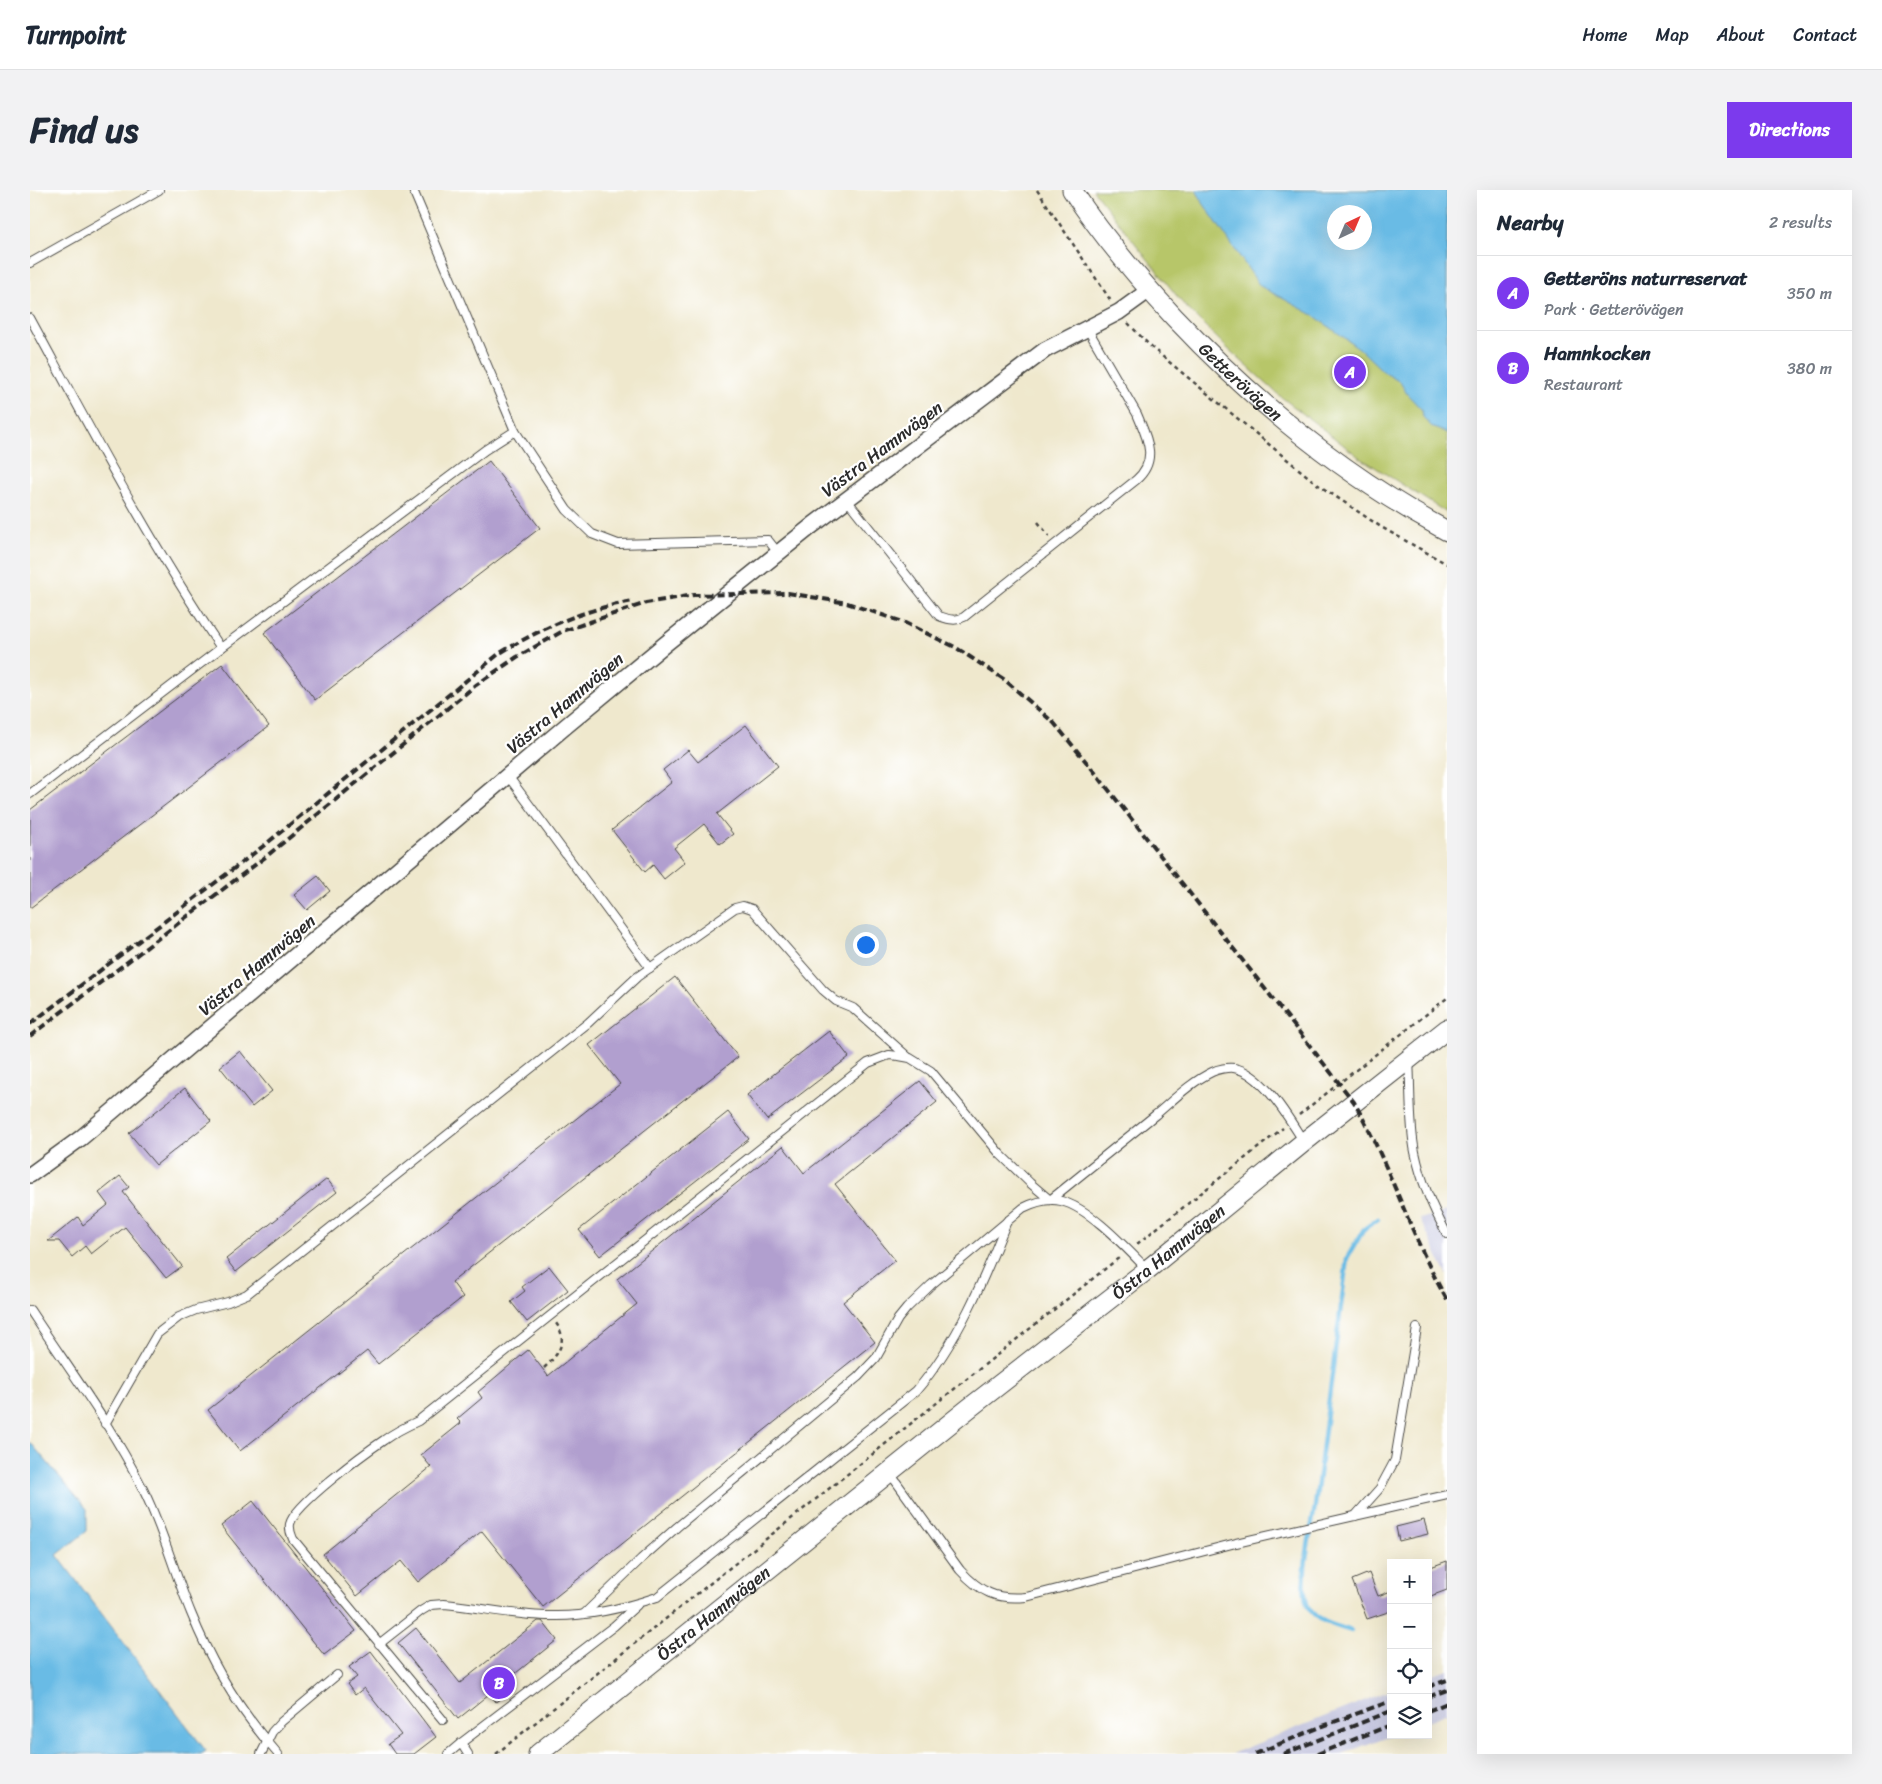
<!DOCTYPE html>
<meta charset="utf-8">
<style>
:root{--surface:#fff;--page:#f2f2f3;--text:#1f2937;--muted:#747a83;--line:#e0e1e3;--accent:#7c3aed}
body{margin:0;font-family:Sriracha,sans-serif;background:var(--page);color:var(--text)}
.controls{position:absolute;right:15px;bottom:15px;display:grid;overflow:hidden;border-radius:0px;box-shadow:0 5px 20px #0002}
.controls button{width:45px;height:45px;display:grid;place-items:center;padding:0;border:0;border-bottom:1px solid var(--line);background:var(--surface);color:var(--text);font:25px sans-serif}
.compass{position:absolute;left:1297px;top:15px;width:45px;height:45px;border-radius:50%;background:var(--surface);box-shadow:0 5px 20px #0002;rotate:44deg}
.you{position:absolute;left:835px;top:754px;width:18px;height:18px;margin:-12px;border:4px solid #fff;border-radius:50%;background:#1a73e8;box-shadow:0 0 0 8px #1a73e833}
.badge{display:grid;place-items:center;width:32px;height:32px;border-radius:50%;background:var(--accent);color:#fff;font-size:16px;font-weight:700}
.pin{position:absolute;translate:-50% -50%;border:2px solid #fff;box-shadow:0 1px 5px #0006}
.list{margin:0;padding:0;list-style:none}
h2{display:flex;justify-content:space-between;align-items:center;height:65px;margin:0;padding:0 20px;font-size:21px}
h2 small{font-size:16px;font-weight:400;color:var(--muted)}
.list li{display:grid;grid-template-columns:32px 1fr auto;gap:15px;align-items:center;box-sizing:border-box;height:75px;padding:0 20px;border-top:1px solid var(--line)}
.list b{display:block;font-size:19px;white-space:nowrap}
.list p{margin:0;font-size:16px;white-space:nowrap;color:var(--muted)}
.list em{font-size:16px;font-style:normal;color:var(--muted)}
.icon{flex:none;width:28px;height:28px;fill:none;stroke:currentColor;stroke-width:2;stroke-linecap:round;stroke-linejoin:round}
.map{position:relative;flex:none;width:1417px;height:1564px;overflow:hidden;border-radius:0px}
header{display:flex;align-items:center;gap:30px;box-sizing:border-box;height:70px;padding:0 25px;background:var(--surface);border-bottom:1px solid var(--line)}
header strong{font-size:24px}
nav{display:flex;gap:28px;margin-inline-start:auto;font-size:18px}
.intro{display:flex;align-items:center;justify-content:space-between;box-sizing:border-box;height:120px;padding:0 30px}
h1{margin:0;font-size:35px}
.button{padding:12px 22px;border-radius:0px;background:var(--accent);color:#fff;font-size:18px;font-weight:700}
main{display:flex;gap:30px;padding:0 30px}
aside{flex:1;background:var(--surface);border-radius:0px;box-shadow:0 5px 20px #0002}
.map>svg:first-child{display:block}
</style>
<header>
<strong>Turnpoint</strong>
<nav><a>Home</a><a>Map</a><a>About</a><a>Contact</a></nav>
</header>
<div class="intro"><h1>Find us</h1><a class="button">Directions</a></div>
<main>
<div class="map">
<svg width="1417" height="1564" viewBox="0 0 1417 1564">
<rect width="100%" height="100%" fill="#fff"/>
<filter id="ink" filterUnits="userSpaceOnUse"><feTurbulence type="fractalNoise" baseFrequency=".02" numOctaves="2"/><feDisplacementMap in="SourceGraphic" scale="10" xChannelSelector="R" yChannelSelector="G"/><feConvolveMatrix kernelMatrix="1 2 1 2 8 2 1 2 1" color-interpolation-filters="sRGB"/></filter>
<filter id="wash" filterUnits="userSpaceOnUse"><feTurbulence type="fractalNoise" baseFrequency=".0096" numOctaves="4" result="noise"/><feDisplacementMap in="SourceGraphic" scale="20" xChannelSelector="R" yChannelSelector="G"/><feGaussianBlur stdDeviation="1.12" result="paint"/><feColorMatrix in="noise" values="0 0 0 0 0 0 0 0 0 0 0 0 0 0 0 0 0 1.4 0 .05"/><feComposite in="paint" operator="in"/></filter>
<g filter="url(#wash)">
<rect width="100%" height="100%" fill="#efe8cd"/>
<g fill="#c1c2dd">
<polygon points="1417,1021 1417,1085 1390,1029"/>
<polygon points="1417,1479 1417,1523 1398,1531 1398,1486"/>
<polygon points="1361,1500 1361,1545 1312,1564 1201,1564"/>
</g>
<path fill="#b7c669" stroke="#71784a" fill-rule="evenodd" d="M 1063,0 L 1417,0 L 1417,323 L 1329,267 L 1250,206 L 1196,157 L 1154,115 ZM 1304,22 L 1334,22 L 1334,52 L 1304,52 Z"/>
<g fill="#69bbe5" stroke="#4a7388" fill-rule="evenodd">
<path d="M 1166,0 L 1417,0 L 1417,243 L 1403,238 L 1393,227 L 1392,220 L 1377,204 L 1370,192 L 1355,183 L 1330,159 L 1283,125 L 1230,96 L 1173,13 ZM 1304,22 L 1334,22 L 1334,52 L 1304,52 Z"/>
<polygon points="0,1252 57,1319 57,1341 27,1365 176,1561 171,1564 0,1564"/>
</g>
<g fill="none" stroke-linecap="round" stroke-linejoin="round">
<path stroke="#69bbe5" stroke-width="4.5" d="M 1321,1441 C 1305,1435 1284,1432 1277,1414 C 1269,1389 1281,1343 1285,1316 C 1296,1234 1307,1151 1317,1068 L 1334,1039 L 1348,1029"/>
</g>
<g id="blocks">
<g fill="#b19fcf">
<polygon points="459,271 510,338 285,510 234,443"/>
<polygon points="192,474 239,536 0,718 0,620"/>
<polygon points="716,535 748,576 687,624 703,644 690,654 674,634 644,658 655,672 634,689 623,675 615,682 582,640 642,592 633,580 658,560 668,572"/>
<polygon points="288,686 300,701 277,720 264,705"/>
<polygon points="645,787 708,867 422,1092 433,1107 348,1174 337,1161 210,1261 178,1220 590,894 559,855"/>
<polygon points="799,841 819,867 737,930 717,905"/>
<polygon points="210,861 242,901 222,917 190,877"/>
<polygon points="890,891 907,912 805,994 865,1070 813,1112 845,1152 513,1417 452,1341 388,1392 371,1371 327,1406 293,1364 401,1277 391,1265 431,1233 427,1229 452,1208 448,1202 498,1160 518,1186 607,1114 587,1089 753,956 774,983"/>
<polygon points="155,898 181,931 126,975 99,943"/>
<polygon points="698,922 719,949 570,1066 549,1040"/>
<polygon points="90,986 99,997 93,1002 152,1076 136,1088 95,1037 61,1064 55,1056 42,1067 29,1051 18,1051 48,1027 53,1035 78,1015 69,1003"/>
<polygon points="297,989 307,1002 206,1082 196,1069"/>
<polygon points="519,1076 538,1100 497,1132 481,1112 495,1101 492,1097"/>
<polygon points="223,1311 326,1441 294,1465 191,1336"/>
<polygon points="1394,1330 1398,1344 1369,1351 1366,1337"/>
<polygon points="1417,1371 1417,1400 1398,1407 1398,1378"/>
<polygon points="1339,1383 1348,1406 1361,1401 1361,1421 1337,1429 1322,1390"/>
<polygon points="508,1431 512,1431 527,1450 471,1495 477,1503 466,1512 459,1504 428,1529 368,1453 386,1438 430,1493"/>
<polygon points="341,1461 406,1547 384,1564 365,1564 358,1554 371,1545 334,1498 325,1505 317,1494 327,1487 319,1477"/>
</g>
</g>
</g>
<g filter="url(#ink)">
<use href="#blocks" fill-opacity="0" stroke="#484743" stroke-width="1"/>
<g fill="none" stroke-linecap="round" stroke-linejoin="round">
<g stroke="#484743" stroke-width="10">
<g id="service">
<polyline points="383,0 485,241 537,320 562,344 588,354 738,350 749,364"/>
<polyline points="0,73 129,0"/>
<path d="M 0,128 C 61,240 120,353 191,458 L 455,260 L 485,241"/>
<path d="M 817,310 L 909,426 C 918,429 925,432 934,427 L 1106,290 C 1129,270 1117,248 1107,224 L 1057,138"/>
<polyline points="478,586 620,778"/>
<polyline points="0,604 191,458"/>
<path d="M 1379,870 C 1381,900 1379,933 1385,962 C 1391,991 1403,1019 1417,1044"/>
<path d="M 0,1120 C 38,1178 82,1236 113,1299 C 133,1339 144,1382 161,1423 C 182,1475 210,1522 248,1564"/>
<polyline points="75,1234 127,1144 149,1127 166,1120 198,1112 217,1104 558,833 607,787 705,718 713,716 722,719 793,800 806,811 823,818 878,867"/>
<path d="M 859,1282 L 930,1380 C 950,1402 966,1410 996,1407 L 1206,1353 L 1417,1305"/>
<polyline points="1325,1326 1350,1298 1365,1270 1387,1138"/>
<path d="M 554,1424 L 611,1369 L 647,1337 L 828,1187 L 846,1168 L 868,1129 L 877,1118 L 901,1095 L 993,1018 C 1005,1012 1018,1008 1031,1011 C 1060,1018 1096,1058 1117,1079"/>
<path d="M 349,1454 L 391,1421 L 401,1415 L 414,1414 C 449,1417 485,1426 521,1426 C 556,1427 594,1418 627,1407 L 886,1201 C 927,1154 954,1089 977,1031"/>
<path d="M 413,1530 L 263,1349 C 261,1344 259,1340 260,1334 C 264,1315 336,1262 354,1250 C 365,1242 377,1236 388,1231 L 838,873 L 859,865 L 869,866 L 880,868 L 901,881 L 970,964 L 1000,993 L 1020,1010 C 1055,982 1089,954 1124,926 C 1142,911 1161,892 1182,882 C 1188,879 1198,877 1204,878 C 1233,883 1259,929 1274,952"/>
<polyline points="231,1564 242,1542 251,1532 307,1485"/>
<polyline points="418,1564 431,1553"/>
<polyline points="438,1564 431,1553 584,1436 607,1415"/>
</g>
</g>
<g stroke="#484743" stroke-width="18">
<polyline id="minor" points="0,985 51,948 536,536 634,455 783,335 1015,160 1089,122 1118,101"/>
</g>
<g stroke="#484743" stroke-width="21">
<g id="tertiary">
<path id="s1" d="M 1042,0 C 1072,46 1107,87 1144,127 C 1225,213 1313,285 1417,341"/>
<path id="s2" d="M 508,1564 L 938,1219 L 1117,1080 L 1274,952 L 1417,839"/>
</g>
</g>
<g stroke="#484743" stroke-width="2.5" stroke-dasharray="4 4" stroke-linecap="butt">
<polyline points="1007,0 1081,111"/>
<polyline points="1098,133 1121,157 1287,294 1351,337 1417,374"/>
<polyline points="1008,332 1019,346"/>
<polyline points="1269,925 1417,808"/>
<polyline points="1107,1054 1253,938"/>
<path d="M 514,1178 C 528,1165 539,1151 526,1133"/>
<polyline points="466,1564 1090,1067"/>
</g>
<use href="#service" stroke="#fff" stroke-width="8"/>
<use href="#minor" stroke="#fff" stroke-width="15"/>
<use href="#tertiary" stroke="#fff" stroke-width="19"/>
<g stroke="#2b2b2b" stroke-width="4" stroke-dasharray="8 4" stroke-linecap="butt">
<path d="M 0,834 L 236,654 L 470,463 C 514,437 552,420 603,411"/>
<path d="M 0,846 L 238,665 L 446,495 L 487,467 L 533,441 L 616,413 L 664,405 L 758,403 L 817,413 L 873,432 L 925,457 L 975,490 L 1024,533 L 1063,580 L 1324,912 C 1360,975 1381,1047 1417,1110"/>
<polyline points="1398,1497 1417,1490"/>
<polyline points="1398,1507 1417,1500"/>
<polyline points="1398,1521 1417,1513"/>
<polyline points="1225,1564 1293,1536 1361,1511"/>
<polyline points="1253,1564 1361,1521"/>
<polyline points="1287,1564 1361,1535"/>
</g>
</g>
</g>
<g text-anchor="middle" stroke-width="4.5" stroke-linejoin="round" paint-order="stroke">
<g font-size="18" fill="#2b2b2b" stroke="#fff">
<text dy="6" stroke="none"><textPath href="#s1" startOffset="256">Getterövägen</textPath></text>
<text transform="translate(852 259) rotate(-37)" y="6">Västra Hamnvägen</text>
<text transform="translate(535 513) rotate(-40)" y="6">Västra Hamnvägen</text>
<text transform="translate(227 775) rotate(-40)" y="6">Västra Hamnvägen</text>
<text dy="6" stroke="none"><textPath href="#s2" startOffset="806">Östra Hamnvägen</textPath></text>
<text dy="6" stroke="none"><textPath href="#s2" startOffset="225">Östra Hamnvägen</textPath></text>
</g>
</g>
</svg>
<div class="controls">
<button>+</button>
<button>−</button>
<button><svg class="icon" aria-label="locate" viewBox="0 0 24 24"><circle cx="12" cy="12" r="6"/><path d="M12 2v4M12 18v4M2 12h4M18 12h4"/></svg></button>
<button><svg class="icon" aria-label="layers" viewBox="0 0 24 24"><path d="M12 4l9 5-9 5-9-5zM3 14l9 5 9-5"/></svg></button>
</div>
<svg class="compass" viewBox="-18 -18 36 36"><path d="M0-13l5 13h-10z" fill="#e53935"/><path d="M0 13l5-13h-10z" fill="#747a83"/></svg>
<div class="you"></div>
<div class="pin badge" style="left:1320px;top:182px">A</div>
<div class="pin badge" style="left:469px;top:1493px">B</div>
</div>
<aside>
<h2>Nearby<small>2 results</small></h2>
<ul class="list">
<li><span class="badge">A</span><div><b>Getteröns naturreservat</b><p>Park · Getterövägen</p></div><em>350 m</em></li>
<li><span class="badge">B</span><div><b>Hamnkocken</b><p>Restaurant</p></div><em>380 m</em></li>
</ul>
</aside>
</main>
